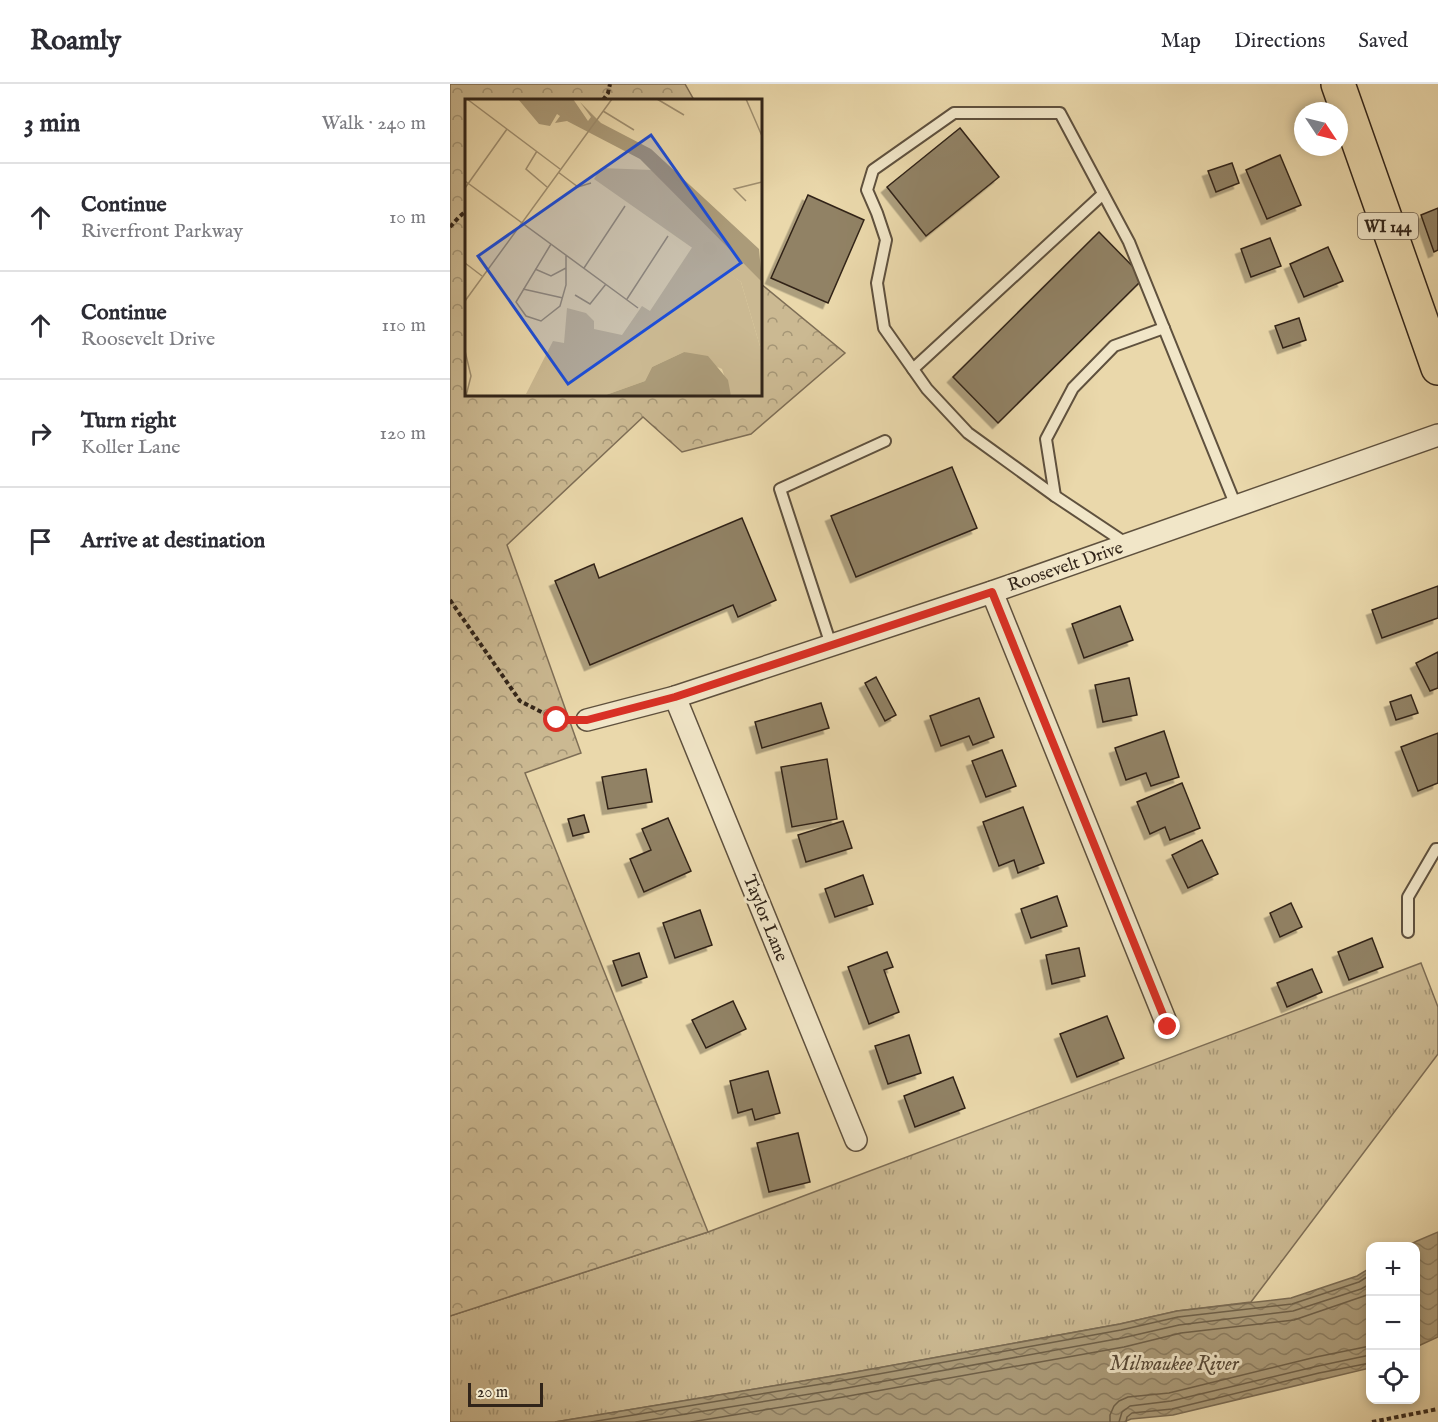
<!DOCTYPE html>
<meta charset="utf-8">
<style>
:root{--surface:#fff;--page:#f7f7f7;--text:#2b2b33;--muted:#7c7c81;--line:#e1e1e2}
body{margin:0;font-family:"IM FELL English",serif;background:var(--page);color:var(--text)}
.controls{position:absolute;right:18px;bottom:18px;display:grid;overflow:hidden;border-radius:12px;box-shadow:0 3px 9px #0003}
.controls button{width:54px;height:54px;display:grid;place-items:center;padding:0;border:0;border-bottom:2px solid var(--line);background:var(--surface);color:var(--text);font:30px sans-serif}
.compass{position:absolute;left:844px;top:18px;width:54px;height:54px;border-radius:50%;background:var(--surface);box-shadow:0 3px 9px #0003;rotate:125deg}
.scale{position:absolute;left:18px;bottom:15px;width:75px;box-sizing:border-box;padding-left:6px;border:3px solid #312419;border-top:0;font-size:16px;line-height:21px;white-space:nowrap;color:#312419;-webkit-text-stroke:4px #f1e6c8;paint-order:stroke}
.stop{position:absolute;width:18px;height:18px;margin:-14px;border:4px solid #d93025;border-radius:50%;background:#fff}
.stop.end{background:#d93025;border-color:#fff;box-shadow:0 2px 6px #0008}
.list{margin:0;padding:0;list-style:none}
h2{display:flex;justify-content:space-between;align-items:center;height:78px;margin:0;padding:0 24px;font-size:26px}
h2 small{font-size:20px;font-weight:400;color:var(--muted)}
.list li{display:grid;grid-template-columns:39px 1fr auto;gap:18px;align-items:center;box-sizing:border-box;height:108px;padding:0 24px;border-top:2px solid var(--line)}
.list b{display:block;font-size:22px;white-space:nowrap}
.list p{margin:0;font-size:20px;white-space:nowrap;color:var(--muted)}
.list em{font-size:20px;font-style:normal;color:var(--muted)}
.icon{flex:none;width:33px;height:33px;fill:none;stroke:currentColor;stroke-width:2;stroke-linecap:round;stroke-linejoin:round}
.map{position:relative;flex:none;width:988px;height:1338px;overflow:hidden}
header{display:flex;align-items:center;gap:36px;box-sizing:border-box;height:84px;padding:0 30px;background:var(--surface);border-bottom:2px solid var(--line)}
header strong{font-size:28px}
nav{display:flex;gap:33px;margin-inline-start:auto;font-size:21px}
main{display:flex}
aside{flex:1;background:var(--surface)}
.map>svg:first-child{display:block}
</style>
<header>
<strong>Roamly</strong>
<nav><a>Map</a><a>Directions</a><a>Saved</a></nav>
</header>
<main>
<aside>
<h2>3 min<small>Walk · 240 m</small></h2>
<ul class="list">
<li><svg class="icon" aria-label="ahead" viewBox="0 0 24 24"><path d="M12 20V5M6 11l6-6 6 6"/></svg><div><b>Continue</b><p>Riverfront Parkway</p></div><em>10 m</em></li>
<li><svg class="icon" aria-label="ahead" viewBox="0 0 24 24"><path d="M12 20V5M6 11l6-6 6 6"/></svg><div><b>Continue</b><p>Roosevelt Drive</p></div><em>110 m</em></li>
<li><svg class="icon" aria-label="right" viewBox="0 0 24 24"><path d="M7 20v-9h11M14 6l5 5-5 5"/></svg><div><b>Turn right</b><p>Koller Lane</p></div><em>120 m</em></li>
<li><svg class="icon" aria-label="arrive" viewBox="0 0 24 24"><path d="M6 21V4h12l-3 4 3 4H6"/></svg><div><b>Arrive at destination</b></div></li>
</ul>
</aside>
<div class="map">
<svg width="988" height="1338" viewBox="0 0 988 1338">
<defs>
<pattern id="grass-tufts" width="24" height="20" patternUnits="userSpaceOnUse" patternTransform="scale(1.5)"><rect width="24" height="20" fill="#cbb992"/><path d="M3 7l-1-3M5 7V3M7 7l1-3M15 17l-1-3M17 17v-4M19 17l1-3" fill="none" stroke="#a59676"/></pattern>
<pattern id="forest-crowns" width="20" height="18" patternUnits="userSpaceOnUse" patternTransform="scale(1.5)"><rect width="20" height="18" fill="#cbb992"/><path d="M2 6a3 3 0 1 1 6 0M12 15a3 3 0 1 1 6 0" fill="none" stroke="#a59676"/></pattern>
<pattern id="water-waves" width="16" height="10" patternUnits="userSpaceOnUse" patternTransform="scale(1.5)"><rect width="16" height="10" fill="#ab9b79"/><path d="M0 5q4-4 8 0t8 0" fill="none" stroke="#8c7e62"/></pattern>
<filter id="shadow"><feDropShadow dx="-5.5" dy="5.5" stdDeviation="0" flood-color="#0004"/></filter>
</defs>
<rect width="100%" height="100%" fill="#ead8ab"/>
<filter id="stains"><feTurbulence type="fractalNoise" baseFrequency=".00333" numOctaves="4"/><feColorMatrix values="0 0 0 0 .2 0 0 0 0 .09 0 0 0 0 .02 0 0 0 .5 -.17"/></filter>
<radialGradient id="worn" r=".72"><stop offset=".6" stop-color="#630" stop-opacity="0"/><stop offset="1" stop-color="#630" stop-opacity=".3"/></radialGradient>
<polygon fill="url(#grass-tufts)" stroke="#7e6e56" stroke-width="1.5" points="971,879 988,923 988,970 801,1218 727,1227 670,1240 389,1291 105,1338 0,1338 0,1232 258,1148"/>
<polygon fill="url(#forest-crowns)" stroke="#7e6e56" stroke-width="1.5" points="0,0 235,0 244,16 16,16 16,310 310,310 311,200 395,269 301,350 232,368 193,333 57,461 131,669 75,689 258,1148 0,1232"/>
<g fill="url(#water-waves)" stroke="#7a6b53" stroke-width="1.5">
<polygon points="988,1148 988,1253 966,1263 966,1162 957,1162 967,1157"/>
<polygon points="920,1184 920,1284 723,1331 681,1335 674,1338 105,1338 389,1291 670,1240 727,1227 841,1214 907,1192"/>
</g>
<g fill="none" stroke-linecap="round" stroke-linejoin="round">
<g stroke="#6e6049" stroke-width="1.5">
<polyline points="141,1338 390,1297 671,1246 728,1233 842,1220 909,1198 920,1191"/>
<polyline points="186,1338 391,1305 672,1254 729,1241 843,1227 911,1205 920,1200"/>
<polyline points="241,1338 393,1313 674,1263 731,1249 844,1236 920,1210"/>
<polyline points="660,1338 660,1331 664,1322 669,1317 678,1313 719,1309 866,1273 920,1262"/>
<polyline points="669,1338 672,1328 680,1322 721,1317 868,1282 920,1271"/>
<polyline points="676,1338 677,1333 682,1329 722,1325 869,1289 920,1279"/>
</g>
</g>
<g fill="#918265" stroke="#312419" stroke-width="1.5" filter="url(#shadow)">
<polygon points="510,44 549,93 476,152 437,103"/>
<polygon points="830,71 851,121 817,135 796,86"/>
<polygon points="782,79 789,99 766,108 758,87"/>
<polygon points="358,111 414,136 378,219 321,194"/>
<polygon points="988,124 988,166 984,168 971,131"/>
<polygon points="649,148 694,194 548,339 503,293"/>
<polygon points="820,154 831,182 801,193 791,165"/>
<polygon points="878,163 893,197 854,213 840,180"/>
<polygon points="849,234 856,256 833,264 825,242"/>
<polygon points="502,383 527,444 406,493 381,432"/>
<polygon points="292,434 326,516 288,533 283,521 140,581 105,497 144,480 149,494"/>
<polygon points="988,502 988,534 932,554 922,526"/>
<polygon points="670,522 683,556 634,574 622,540"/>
<polygon points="988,568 988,604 980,607 966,579"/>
<polygon points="426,593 446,631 435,637 415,599"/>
<polygon points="679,594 687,631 653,638 645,601"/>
<polygon points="961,611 968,629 946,636 940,618"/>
<polygon points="529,614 544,653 523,661 519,652 491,662 480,632"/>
<polygon points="371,619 379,644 312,664 305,638"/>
<polygon points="714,647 729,693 701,702 696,689 676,696 665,664"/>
<polygon points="988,649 988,699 968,707 951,663"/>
<polygon points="552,666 566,702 536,713 522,677"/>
<polygon points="377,675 387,735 342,743 331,683"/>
<polygon points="196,685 202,718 158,725 152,693"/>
<polygon points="732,699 750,744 720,756 715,743 700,750 687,718"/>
<polygon points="573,723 594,779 568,789 564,776 549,782 533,738"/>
<polygon points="134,731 139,748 123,752 118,735"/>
<polygon points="218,734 241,787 194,808 180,775 201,766 192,745"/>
<polygon points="393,737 402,764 356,778 348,751"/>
<polygon points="752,756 768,790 738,804 722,771"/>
<polygon points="413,791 423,820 385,833 375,805"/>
<polygon points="607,812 617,842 581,854 571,825"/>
<polygon points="841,819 852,843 830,853 820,829"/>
<polygon points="250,826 262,861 225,874 213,839"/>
<polygon points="922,854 933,883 899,896 888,868"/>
<polygon points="629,864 635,892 602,900 596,871"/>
<polygon points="437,868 443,883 434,886 449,928 419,940 398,883"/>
<polygon points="189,869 197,893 172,902 163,877"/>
<polygon points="862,885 872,908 837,923 827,899"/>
<polygon points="283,917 296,945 256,964 242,936"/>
<polygon points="657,932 674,974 627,993 610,950"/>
<polygon points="459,951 471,989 438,1000 425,962"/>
<polygon points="318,987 330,1029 305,1036 302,1025 288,1029 280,997"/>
<polygon points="503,993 515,1024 465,1043 454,1012"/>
<polygon points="348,1049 360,1098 319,1108 307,1059"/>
</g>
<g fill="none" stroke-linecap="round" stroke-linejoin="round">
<g stroke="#5f513e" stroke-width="14">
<g id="service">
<polyline points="463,285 653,110"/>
<polyline points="605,412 596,355 623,304 664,262 714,244"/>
<polyline points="677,460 605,412 518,349 477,305 434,244 427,199 436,156 427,129 417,106 423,86 504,29 610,29 679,158 786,422"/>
<polyline points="381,561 330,405 435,357"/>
<polyline points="958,848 958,813 986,765 988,765"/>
</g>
</g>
<g stroke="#5f513e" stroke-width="24">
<g id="minor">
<polyline points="542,508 718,943"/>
<polyline points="225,613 406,1056"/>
<polyline points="137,636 225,613 542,508 988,351"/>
</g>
</g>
<g stroke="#312419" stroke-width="36">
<polyline id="primary" points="888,0 988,284"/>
</g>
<g stroke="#312419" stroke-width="4" stroke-dasharray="4.5 3" stroke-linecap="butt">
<polyline points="153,16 158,9 160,0"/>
<polyline points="0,143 9,133 16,127"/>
<polyline points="0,516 70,617 107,636 116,636"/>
<polyline points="922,1338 988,1325"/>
</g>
<use href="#service" stroke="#f1e6c8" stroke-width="10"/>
<use href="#minor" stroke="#f1e6c8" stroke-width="21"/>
<use href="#primary" stroke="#ead8ab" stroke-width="33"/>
</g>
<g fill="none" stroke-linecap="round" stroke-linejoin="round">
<polyline stroke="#d93025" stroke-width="8" points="107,636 137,636 225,613 542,508 718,943"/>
</g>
<g text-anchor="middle" stroke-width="6" stroke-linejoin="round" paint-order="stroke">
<rect fill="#f1e6c8" stroke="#6b5e4e" stroke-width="1.5" x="908" y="129" width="60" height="26" rx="4.5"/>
<g font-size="16" font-weight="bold" fill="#312419">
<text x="938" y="148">WI 144</text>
</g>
<g font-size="18" fill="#312419" stroke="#f1e6c8">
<text transform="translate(615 482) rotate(-19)" y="6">Roosevelt Drive</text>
<text transform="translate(316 834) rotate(68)" y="6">Taylor Lane</text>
</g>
<g font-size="20" font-style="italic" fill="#564836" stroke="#f1e6c8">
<text x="724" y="1286">Milwaukee River</text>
</g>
</g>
<g transform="translate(15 15)">
<rect width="297" height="297" fill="#ead8ab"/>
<path d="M 136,69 L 188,71 L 291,175 L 297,183 L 297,254 L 276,183 L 129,80 Z" fill="#cbb992"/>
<path d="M 228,147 L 276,183 L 297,254 L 297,297 L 266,297 L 257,270 L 219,253 L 187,268 L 180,282 L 138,297 L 61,295 L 88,242 L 99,244 L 102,209 L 121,214 L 129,222 L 129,230 L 157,236 L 177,207 L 185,212 Z" fill="#cbb992"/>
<path d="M 53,0 L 108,0 L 123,22 L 126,18 L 115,3 L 136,24 L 186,50 L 294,150 L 297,183 L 175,60 L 102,22 L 90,24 L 95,17 L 92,15 L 85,27 L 74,25 ZM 219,253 L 243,257 L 263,281 L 266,297 L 138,297 L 180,282 L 187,268 Z" fill="#ab9b79"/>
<path fill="none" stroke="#a09071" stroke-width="1.5" d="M 2,0 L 95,70M 192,0 L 219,16M 281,0 L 297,37M 138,12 L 169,31M 72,52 L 61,70 L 82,88M 93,73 L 113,88 L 126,84M 0,82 L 173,209M 0,89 L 42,30M 281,102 L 269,90 L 297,83M 86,145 L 51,203 L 61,217 L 76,222 L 95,207 L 101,186 L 101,156M 0,164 L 17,177M 119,169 L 160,107M 70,170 L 86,177 L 101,169M 58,190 L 98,199M 110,196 L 125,205 L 141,185M 162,200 L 203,137M 0,202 L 147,0M 0,252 L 6,277 L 1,297"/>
<path fill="#1d4ed8" fill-opacity="0.15" stroke="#1d4ed8" stroke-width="3" d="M 186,36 L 276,164 L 103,285 L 13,157 Z"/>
<rect width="297" height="297" fill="none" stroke="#312419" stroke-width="3"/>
</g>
<rect width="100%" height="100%" filter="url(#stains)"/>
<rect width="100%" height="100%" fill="url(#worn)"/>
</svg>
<div class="controls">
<button>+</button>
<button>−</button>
<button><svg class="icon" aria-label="locate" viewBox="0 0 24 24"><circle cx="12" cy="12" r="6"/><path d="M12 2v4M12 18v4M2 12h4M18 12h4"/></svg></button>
</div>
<svg class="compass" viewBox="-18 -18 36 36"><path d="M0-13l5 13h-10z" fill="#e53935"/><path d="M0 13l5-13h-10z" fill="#7c7c81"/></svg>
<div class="scale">20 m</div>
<div class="stop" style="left:107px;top:636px"></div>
<div class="stop end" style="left:718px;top:943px"></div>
</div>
</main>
